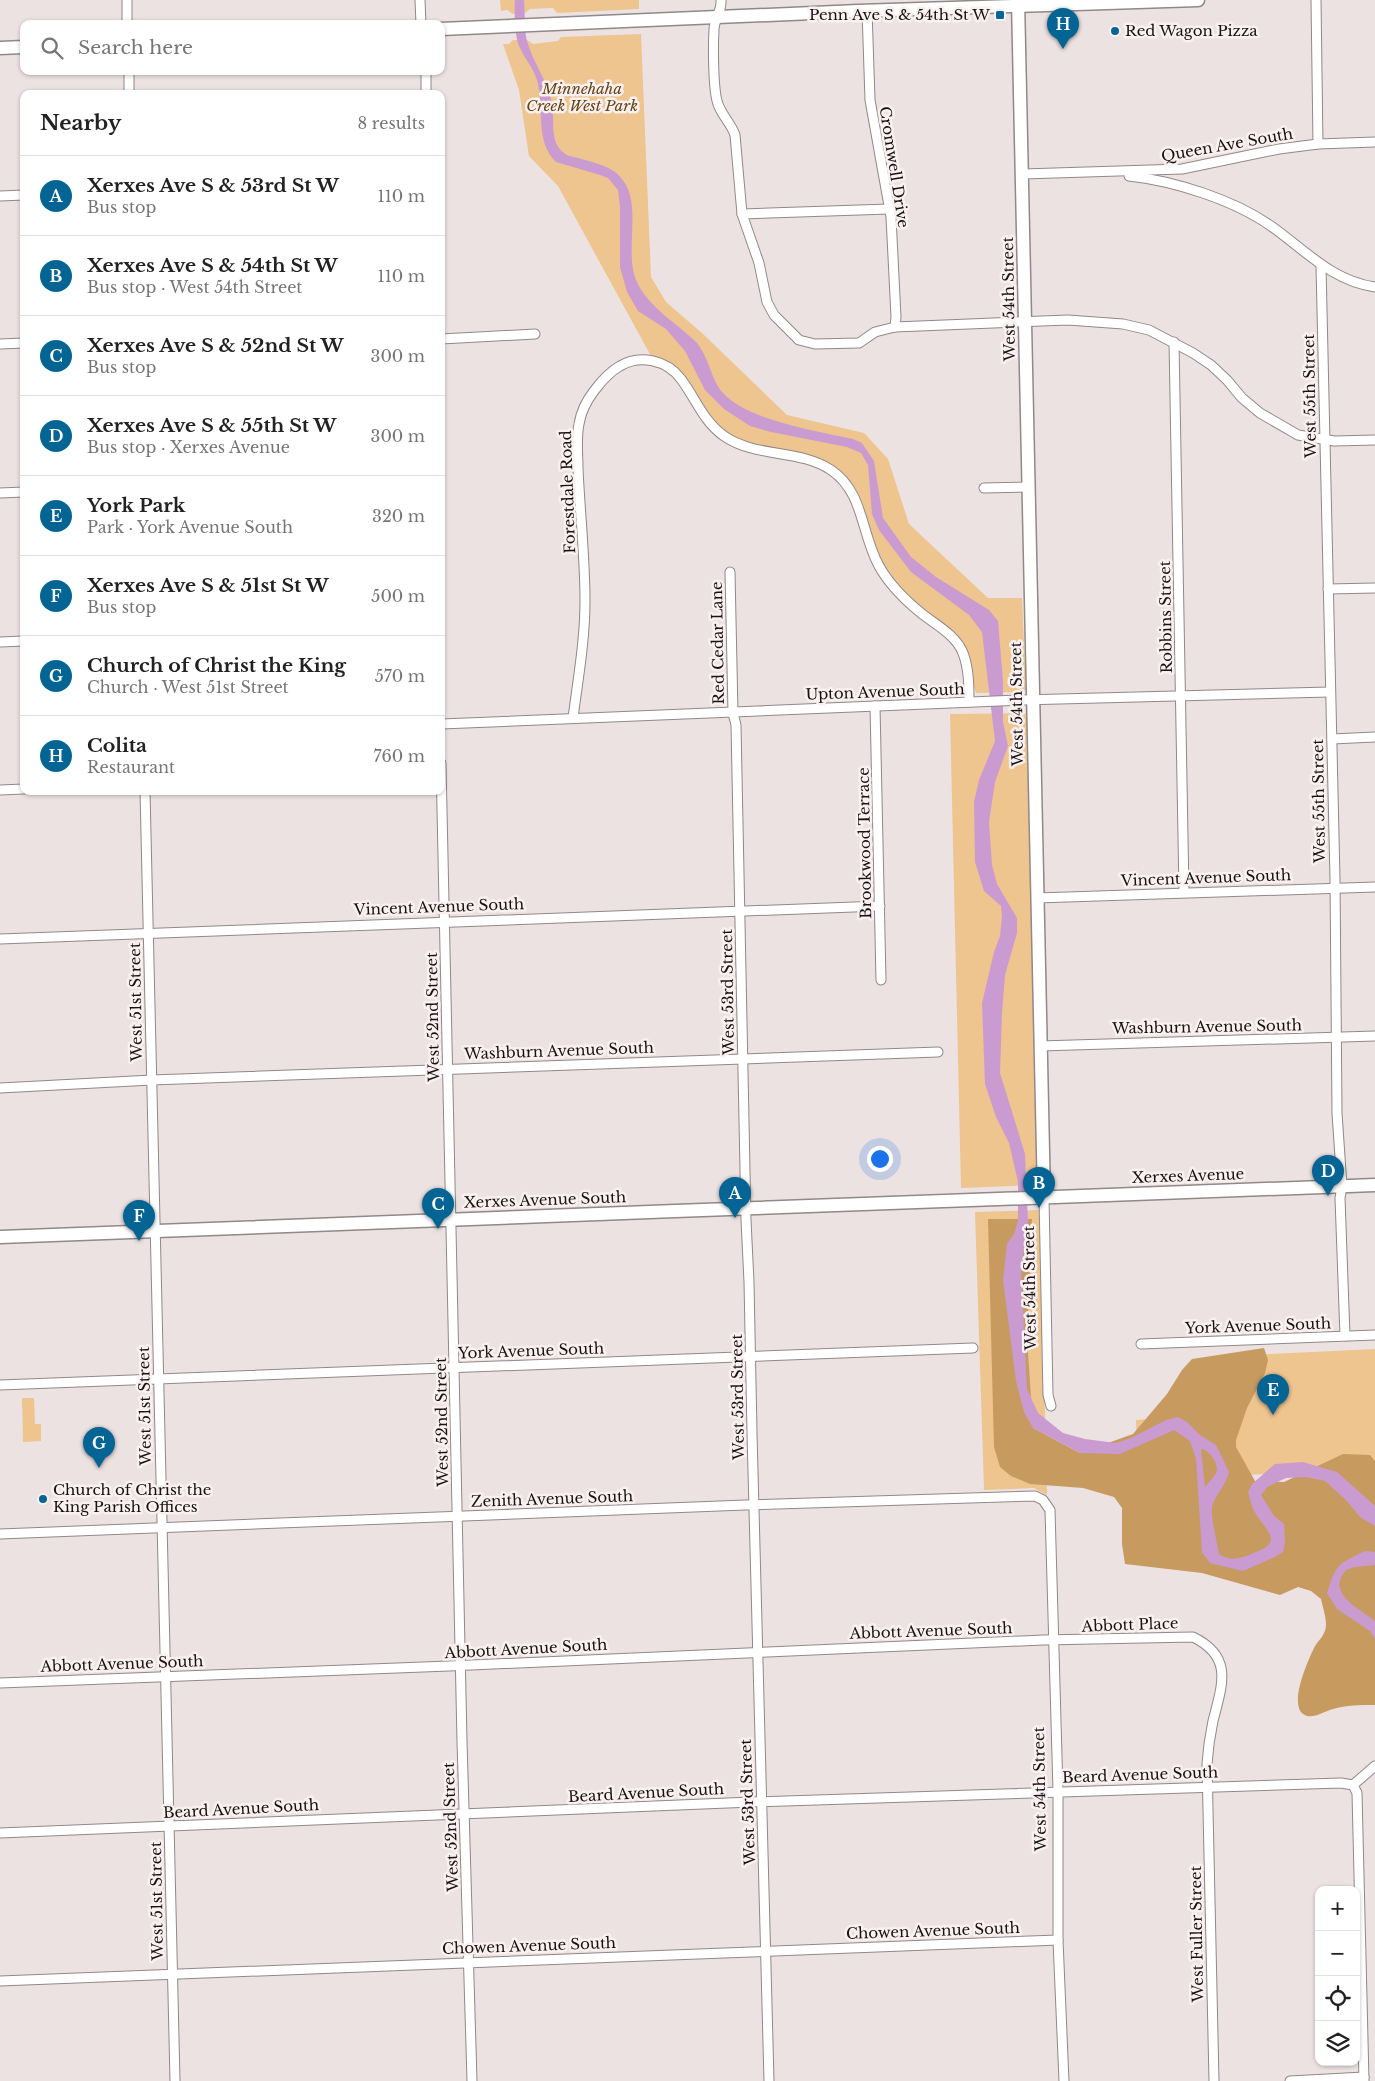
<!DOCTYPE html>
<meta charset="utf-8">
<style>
:root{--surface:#fff;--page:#f2f2f2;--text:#222;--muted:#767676;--line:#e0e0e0;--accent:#046595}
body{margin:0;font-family:"Libre Baskerville",serif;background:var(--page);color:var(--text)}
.controls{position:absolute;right:15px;bottom:15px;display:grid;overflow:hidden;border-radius:10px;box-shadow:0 1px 4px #0004}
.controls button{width:45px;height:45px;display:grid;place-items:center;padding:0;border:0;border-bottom:1px solid var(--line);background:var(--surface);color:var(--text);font:25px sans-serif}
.you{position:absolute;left:879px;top:1158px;width:18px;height:18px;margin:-12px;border:4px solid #fff;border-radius:50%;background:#1a73e8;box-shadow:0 0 0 8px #1a73e833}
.badge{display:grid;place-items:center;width:32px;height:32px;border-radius:50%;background:var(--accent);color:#fff;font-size:16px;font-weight:700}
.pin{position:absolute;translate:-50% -41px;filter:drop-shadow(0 1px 2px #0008)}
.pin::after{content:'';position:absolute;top:26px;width:18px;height:15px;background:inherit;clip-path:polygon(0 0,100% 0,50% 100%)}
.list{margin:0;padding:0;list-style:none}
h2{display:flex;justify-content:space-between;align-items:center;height:65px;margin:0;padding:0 20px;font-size:21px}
h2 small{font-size:16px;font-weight:400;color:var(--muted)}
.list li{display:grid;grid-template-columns:32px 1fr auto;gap:15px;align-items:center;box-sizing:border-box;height:80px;padding:0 20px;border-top:1px solid var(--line)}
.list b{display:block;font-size:19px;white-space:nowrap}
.list p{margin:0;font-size:16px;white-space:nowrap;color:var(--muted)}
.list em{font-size:16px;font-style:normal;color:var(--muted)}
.icon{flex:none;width:28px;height:28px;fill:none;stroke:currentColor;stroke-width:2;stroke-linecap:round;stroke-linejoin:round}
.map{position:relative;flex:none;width:1375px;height:2081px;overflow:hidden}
.search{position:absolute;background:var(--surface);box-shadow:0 1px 4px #0004;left:20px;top:20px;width:425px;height:55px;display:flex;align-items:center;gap:12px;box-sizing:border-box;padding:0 18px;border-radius:10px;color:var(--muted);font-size:19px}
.panel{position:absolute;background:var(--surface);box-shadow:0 1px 4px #0004;left:20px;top:90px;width:425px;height:705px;border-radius:10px}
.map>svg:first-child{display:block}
</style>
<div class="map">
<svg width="1375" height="2081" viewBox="0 0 1375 2081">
<rect width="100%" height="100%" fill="#ede2e2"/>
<g fill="#eec48f">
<polygon points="500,0 639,0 639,9 557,13 553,8 530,9 525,13 513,14 507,10 501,11"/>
<polygon points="641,34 651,277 666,302 703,334 787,415 864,433 888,459 909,524 988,598 1022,598 1026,690 1018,692 976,693 962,651 923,615 879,566 860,510 832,471 727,438 680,378 651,356 558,186 529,156 519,90 503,44 509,44 513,40 527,40 533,44 558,41 561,37"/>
<polygon points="1029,713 1039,1185 961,1188 950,714"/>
<polygon points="1040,1210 1047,1495 1034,1488 984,1490 975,1212"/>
<polygon points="1375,1349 1375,1469 1138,1480 1136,1420 1172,1418 1228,1356"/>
<polygon points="22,1398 34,1398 35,1424 41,1424 41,1441 23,1442"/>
</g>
<path fill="#c79a60" d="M 988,1219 L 1032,1219 L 1027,1338 L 1033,1428 L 1080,1453 L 1133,1434 L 1167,1394 L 1182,1370 L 1192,1359 L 1264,1348 L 1268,1360 L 1265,1373 L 1247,1408 L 1236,1440 L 1236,1447 L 1255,1481 L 1284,1482 L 1343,1454 L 1370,1455 L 1375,1461 L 1375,1705 C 1361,1705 1346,1705 1333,1709 C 1325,1711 1315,1718 1307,1716 C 1285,1710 1309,1658 1315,1646 C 1318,1641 1322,1638 1324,1633 C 1329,1624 1323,1609 1321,1599 L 1311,1591 L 1298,1587 L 1280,1595 L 1202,1573 L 1125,1564 L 1122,1544 L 1122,1508 L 1114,1497 L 1083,1488 L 1030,1484 L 1011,1476 L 1000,1467 L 994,1447 Z"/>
<g fill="#ca9bd1" fill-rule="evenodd">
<path d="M 515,0 L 524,0 C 525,13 524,29 527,41 C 533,63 548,81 552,104 C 555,121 549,142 564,153 C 567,156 574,157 578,158 C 597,164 616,166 626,185 C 639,208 627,247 634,274 C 642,303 674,321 694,340 C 709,354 710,379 723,393 C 747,420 817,431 853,439 L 862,443 L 874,461 L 883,518 L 911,557 L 936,577 L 989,610 L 998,621 L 1003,681 L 1003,722 L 1008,746 L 995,782 L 989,822 L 992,865 L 997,884 L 1017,918 L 1017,933 L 1005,975 L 1002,1013 L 1000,1073 L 1025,1154 L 1028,1223 L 1021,1268 L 1027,1389 L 1038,1413 L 1063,1433 L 1085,1439 L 1116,1443 L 1131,1438 L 1166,1420 L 1178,1417 L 1187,1422 L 1200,1435 L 1216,1445 L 1229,1472 C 1226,1484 1218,1492 1213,1503 C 1209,1514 1217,1541 1219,1554 C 1230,1561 1237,1559 1249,1555 C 1286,1542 1268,1534 1254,1511 C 1251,1505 1250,1498 1248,1492 L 1252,1484 L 1275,1464 L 1303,1462 L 1337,1472 L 1375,1506 L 1375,1526 L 1360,1517 L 1346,1500 L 1325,1481 L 1306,1477 L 1286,1478 L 1267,1487 L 1261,1495 L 1274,1516 L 1284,1524 L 1285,1542 L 1283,1552 L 1275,1557 L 1243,1571 L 1210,1563 L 1202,1552 L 1196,1459 L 1190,1441 L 1174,1430 L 1120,1454 L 1080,1453 L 1033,1428 L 1024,1412 L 1016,1381 L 1003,1280 L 1007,1244 L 1014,1234 L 1018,1221 L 1018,1182 L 1009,1143 L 996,1117 L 985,1084 L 982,1003 L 994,952 L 1000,936 L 1002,917 L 1001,906 L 984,891 L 975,862 L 974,802 L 979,780 L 995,741 L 982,632 L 969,615 L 911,572 L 879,530 L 872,514 L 868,465 L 861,453 L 847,447 L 771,432 L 750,426 L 724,409 L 705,390 L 685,351 L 666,329 L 638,311 L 627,292 L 620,267 L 620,207 L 618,190 L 608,178 L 600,175 L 556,162 C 535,142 544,110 538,84 C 535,69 525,60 519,46 C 515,37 514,11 515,0 ZM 1203,1449 C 1210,1452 1220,1465 1216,1473 C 1213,1478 1208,1483 1205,1487 L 1201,1450 Z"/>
<path d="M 1365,1551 L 1375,1552 L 1375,1565 L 1355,1567 L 1346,1570 C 1325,1594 1361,1609 1375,1621 L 1375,1639 L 1370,1631 L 1337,1609 L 1327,1593 C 1336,1564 1338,1564 1365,1551 Z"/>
</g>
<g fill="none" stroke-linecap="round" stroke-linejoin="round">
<g stroke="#918888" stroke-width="11">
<g id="street">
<polyline points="127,0 127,24"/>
<polyline points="420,0 421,24"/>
<path d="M 721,0 C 722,11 714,19 714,30 C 713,46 713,91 718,104 C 722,116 731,123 735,135 L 742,214 L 759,263 L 767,302 L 774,315 L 799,340 L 815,344 L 859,343 L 875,332 L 895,327 L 1068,320 L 1123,324 L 1149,330 L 1193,353 L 1211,365 L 1227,380 L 1242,398 L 1260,413 L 1298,435 L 1334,441 L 1375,440"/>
<polyline points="1316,0 1318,144"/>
<polyline points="867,10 870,100 891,217 896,317 895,327"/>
<polyline points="129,71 129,94"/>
<polyline points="426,71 426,94"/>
<polyline points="1023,174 1182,169 1279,149 1318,144 1375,142"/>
<path d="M 1129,176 C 1175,181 1234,200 1271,226 C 1305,250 1332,281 1375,287"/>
<polyline points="0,196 24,195"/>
<polyline points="742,214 889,209"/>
<polyline points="1321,266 1335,879 1337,1113 1342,1186 1340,1198 1345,1336"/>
<polyline points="441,339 535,334"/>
<polyline points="1174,342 1184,892"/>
<polyline points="0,344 24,343"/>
<polyline points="984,488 1029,487"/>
<polyline points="0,493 24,492"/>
<polyline points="730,572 733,713 736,725 746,1220 749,1282 752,1433 769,2081"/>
<polyline points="1328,589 1375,588"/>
<polyline points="0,642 24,641"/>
<polyline points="875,706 881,980"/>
<path d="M 573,718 C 578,679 585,640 585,601 C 585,557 580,513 578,469 C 578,455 576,438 579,424 C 581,412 587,400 594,391 C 600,383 611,371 620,366 C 640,354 667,360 681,379 C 696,399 703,421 724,436 C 756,458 800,449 831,470 C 864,492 861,534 879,566 C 889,584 905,600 921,613 C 936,625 956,635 963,653 C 969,669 969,686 969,702"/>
<polyline points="441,724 1021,700 1330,692"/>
<polyline points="1332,739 1375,737"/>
<polyline points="441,763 462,1741 472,2081"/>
<polyline points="0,790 24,789"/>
<polyline points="145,791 175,2081"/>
<polyline points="1037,898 1375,887"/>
<polyline points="0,939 880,906"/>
<polyline points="1040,1046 1375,1036"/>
<polyline points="0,1088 152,1080 938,1052"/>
<polyline points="1044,1198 1048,1395 1051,1406"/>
<polyline points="1141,1344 1375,1335"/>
<polyline points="0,1385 973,1348"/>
<polyline points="0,1534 745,1505 1035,1496 1043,1500 1050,1510 1058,1791 1058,1940 1064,2081"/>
<path d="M 0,1683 L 449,1666 L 1043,1640 L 1193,1637 C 1234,1657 1222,1685 1213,1721 C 1210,1735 1208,1749 1207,1764 L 1214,2081"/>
<polyline points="1353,1785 1357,1793 1364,2081"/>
<polyline points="1353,1785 1375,1766"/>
<polyline points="0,1833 752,1802 1341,1783 1353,1785"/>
<polyline points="0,1981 1058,1940"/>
<polyline points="1290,2081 1364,2077"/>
</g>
</g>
<g stroke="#918888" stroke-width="15">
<g id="secondary">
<polyline points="1018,0 1044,1198"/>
<polyline points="441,29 858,11 1198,0"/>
<polyline points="0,48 24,47"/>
<path d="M 0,1237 C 458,1220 917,1201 1375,1185"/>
</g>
</g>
<use href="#street" stroke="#fff" stroke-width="9"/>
<use href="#secondary" stroke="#fff" stroke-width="12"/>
</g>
<g fill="#046595" stroke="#faf0ef" stroke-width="2">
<rect x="995" y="10" width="10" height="10" rx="2.5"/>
<circle cx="1115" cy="31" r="5"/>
<circle cx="43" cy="1499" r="5"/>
</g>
<g text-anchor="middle" stroke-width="5" stroke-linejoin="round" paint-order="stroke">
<g font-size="15" fill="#161313" stroke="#faf0ef" text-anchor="start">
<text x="990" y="20" text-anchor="end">Penn Ave S &amp; 54th St W</text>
<text x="1125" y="36">Red Wagon Pizza</text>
<text x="53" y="1495">Church of Christ the<tspan x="53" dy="17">King Parish Offices</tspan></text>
</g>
<g font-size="15" font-style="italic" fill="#624416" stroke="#faf0ef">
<text x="582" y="94">Minnehaha<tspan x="582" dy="17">Creek West Park</tspan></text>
</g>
<g font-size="15" fill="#161313" stroke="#faf0ef">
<text transform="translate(1227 145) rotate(-10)" y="5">Queen Ave South</text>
<text transform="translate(894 167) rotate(81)" y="5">Cromwell Drive</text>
<text transform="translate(1009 299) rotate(-91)" y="5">West 54th Street</text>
<text transform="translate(1310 396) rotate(-91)" y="5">West 55th Street</text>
<text transform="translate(568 492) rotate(-92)" y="5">Forestdale Road</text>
<text transform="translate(1166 617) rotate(-91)" y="5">Robbins Street</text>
<text transform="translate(718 643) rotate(-91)" y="5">Red Cedar Lane</text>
<text transform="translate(885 692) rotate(-2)" y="5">Upton Avenue South</text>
<text transform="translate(1017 704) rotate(-91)" y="5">West 54th Street</text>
<text transform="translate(1319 801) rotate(-91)" y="5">West 55th Street</text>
<text transform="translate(865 843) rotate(-91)" y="5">Brookwood Terrace</text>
<text transform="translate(1206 878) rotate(-2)" y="5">Vincent Avenue South</text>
<text transform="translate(439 907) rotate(-2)" y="5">Vincent Avenue South</text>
<text transform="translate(728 992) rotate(-91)" y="5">West 53rd Street</text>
<text transform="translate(136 1002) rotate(-91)" y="5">West 51st Street</text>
<text transform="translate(433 1017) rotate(-91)" y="5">West 52nd Street</text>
<text transform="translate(1207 1027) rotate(-1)" y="5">Washburn Avenue South</text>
<text transform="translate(559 1051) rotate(-2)" y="5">Washburn Avenue South</text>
<text transform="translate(1188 1176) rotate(-2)" y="5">Xerxes Avenue</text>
<text transform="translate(545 1200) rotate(-2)" y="5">Xerxes Avenue South</text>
<text transform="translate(1030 1288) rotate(-91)" y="5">West 54th Street</text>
<text transform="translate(1258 1326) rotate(-2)" y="5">York Avenue South</text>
<text transform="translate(531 1351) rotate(-2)" y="5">York Avenue South</text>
<text transform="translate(738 1397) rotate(-91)" y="5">West 53rd Street</text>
<text transform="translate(145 1406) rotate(-91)" y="5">West 51st Street</text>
<text transform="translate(442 1422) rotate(-91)" y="5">West 52nd Street</text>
<text transform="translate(552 1499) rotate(-2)" y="5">Zenith Avenue South</text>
<text transform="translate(1130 1625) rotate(-2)" y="5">Abbott Place</text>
<text transform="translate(931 1631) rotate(-2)" y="5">Abbott Avenue South</text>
<text transform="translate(526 1649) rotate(-3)" y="5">Abbott Avenue South</text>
<text transform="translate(122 1664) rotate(-2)" y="5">Abbott Avenue South</text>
<text transform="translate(1140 1775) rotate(-2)" y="5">Beard Avenue South</text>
<text transform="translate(1040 1789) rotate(-91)" y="5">West 54th Street</text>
<text transform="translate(646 1793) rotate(-3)" y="5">Beard Avenue South</text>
<text transform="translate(748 1802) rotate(-92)" y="5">West 53rd Street</text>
<text transform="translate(241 1809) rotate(-3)" y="5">Beard Avenue South</text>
<text transform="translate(451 1827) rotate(-92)" y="5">West 52nd Street</text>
<text transform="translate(157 1901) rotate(-91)" y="5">West 51st Street</text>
<text transform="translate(933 1931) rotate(-2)" y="5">Chowen Avenue South</text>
<text transform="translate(1197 1934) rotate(-91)" y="5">West Fuller Street</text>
<text transform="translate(529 1946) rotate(-2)" y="5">Chowen Avenue South</text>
</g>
</g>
</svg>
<div class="controls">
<button>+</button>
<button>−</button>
<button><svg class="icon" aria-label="locate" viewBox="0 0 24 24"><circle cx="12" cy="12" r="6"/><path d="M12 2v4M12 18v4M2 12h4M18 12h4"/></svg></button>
<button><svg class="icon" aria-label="layers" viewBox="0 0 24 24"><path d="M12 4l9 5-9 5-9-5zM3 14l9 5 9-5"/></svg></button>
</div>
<div class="you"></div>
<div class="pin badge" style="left:735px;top:1218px">A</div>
<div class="pin badge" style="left:1039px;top:1208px">B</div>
<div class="pin badge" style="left:438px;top:1229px">C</div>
<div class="pin badge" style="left:1328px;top:1196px">D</div>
<div class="pin badge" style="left:1273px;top:1415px">E</div>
<div class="pin badge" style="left:139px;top:1241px">F</div>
<div class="pin badge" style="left:99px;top:1468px">G</div>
<div class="pin badge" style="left:1063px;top:49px">H</div>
<div class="search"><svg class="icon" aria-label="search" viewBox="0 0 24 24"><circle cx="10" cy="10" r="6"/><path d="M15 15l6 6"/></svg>Search here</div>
<section class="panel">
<h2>Nearby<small>8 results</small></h2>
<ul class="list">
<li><span class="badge">A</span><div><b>Xerxes Ave S &amp; 53rd St W</b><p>Bus stop</p></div><em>110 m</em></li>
<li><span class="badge">B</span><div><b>Xerxes Ave S &amp; 54th St W</b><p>Bus stop · West 54th Street</p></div><em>110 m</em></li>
<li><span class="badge">C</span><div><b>Xerxes Ave S &amp; 52nd St W</b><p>Bus stop</p></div><em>300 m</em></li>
<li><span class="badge">D</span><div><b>Xerxes Ave S &amp; 55th St W</b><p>Bus stop · Xerxes Avenue</p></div><em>300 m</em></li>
<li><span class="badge">E</span><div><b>York Park</b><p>Park · York Avenue South</p></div><em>320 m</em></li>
<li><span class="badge">F</span><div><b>Xerxes Ave S &amp; 51st St W</b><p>Bus stop</p></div><em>500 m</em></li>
<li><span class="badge">G</span><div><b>Church of Christ the King</b><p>Church · West 51st Street</p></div><em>570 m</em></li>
<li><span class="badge">H</span><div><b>Colita</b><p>Restaurant</p></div><em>760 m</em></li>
</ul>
</section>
</div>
